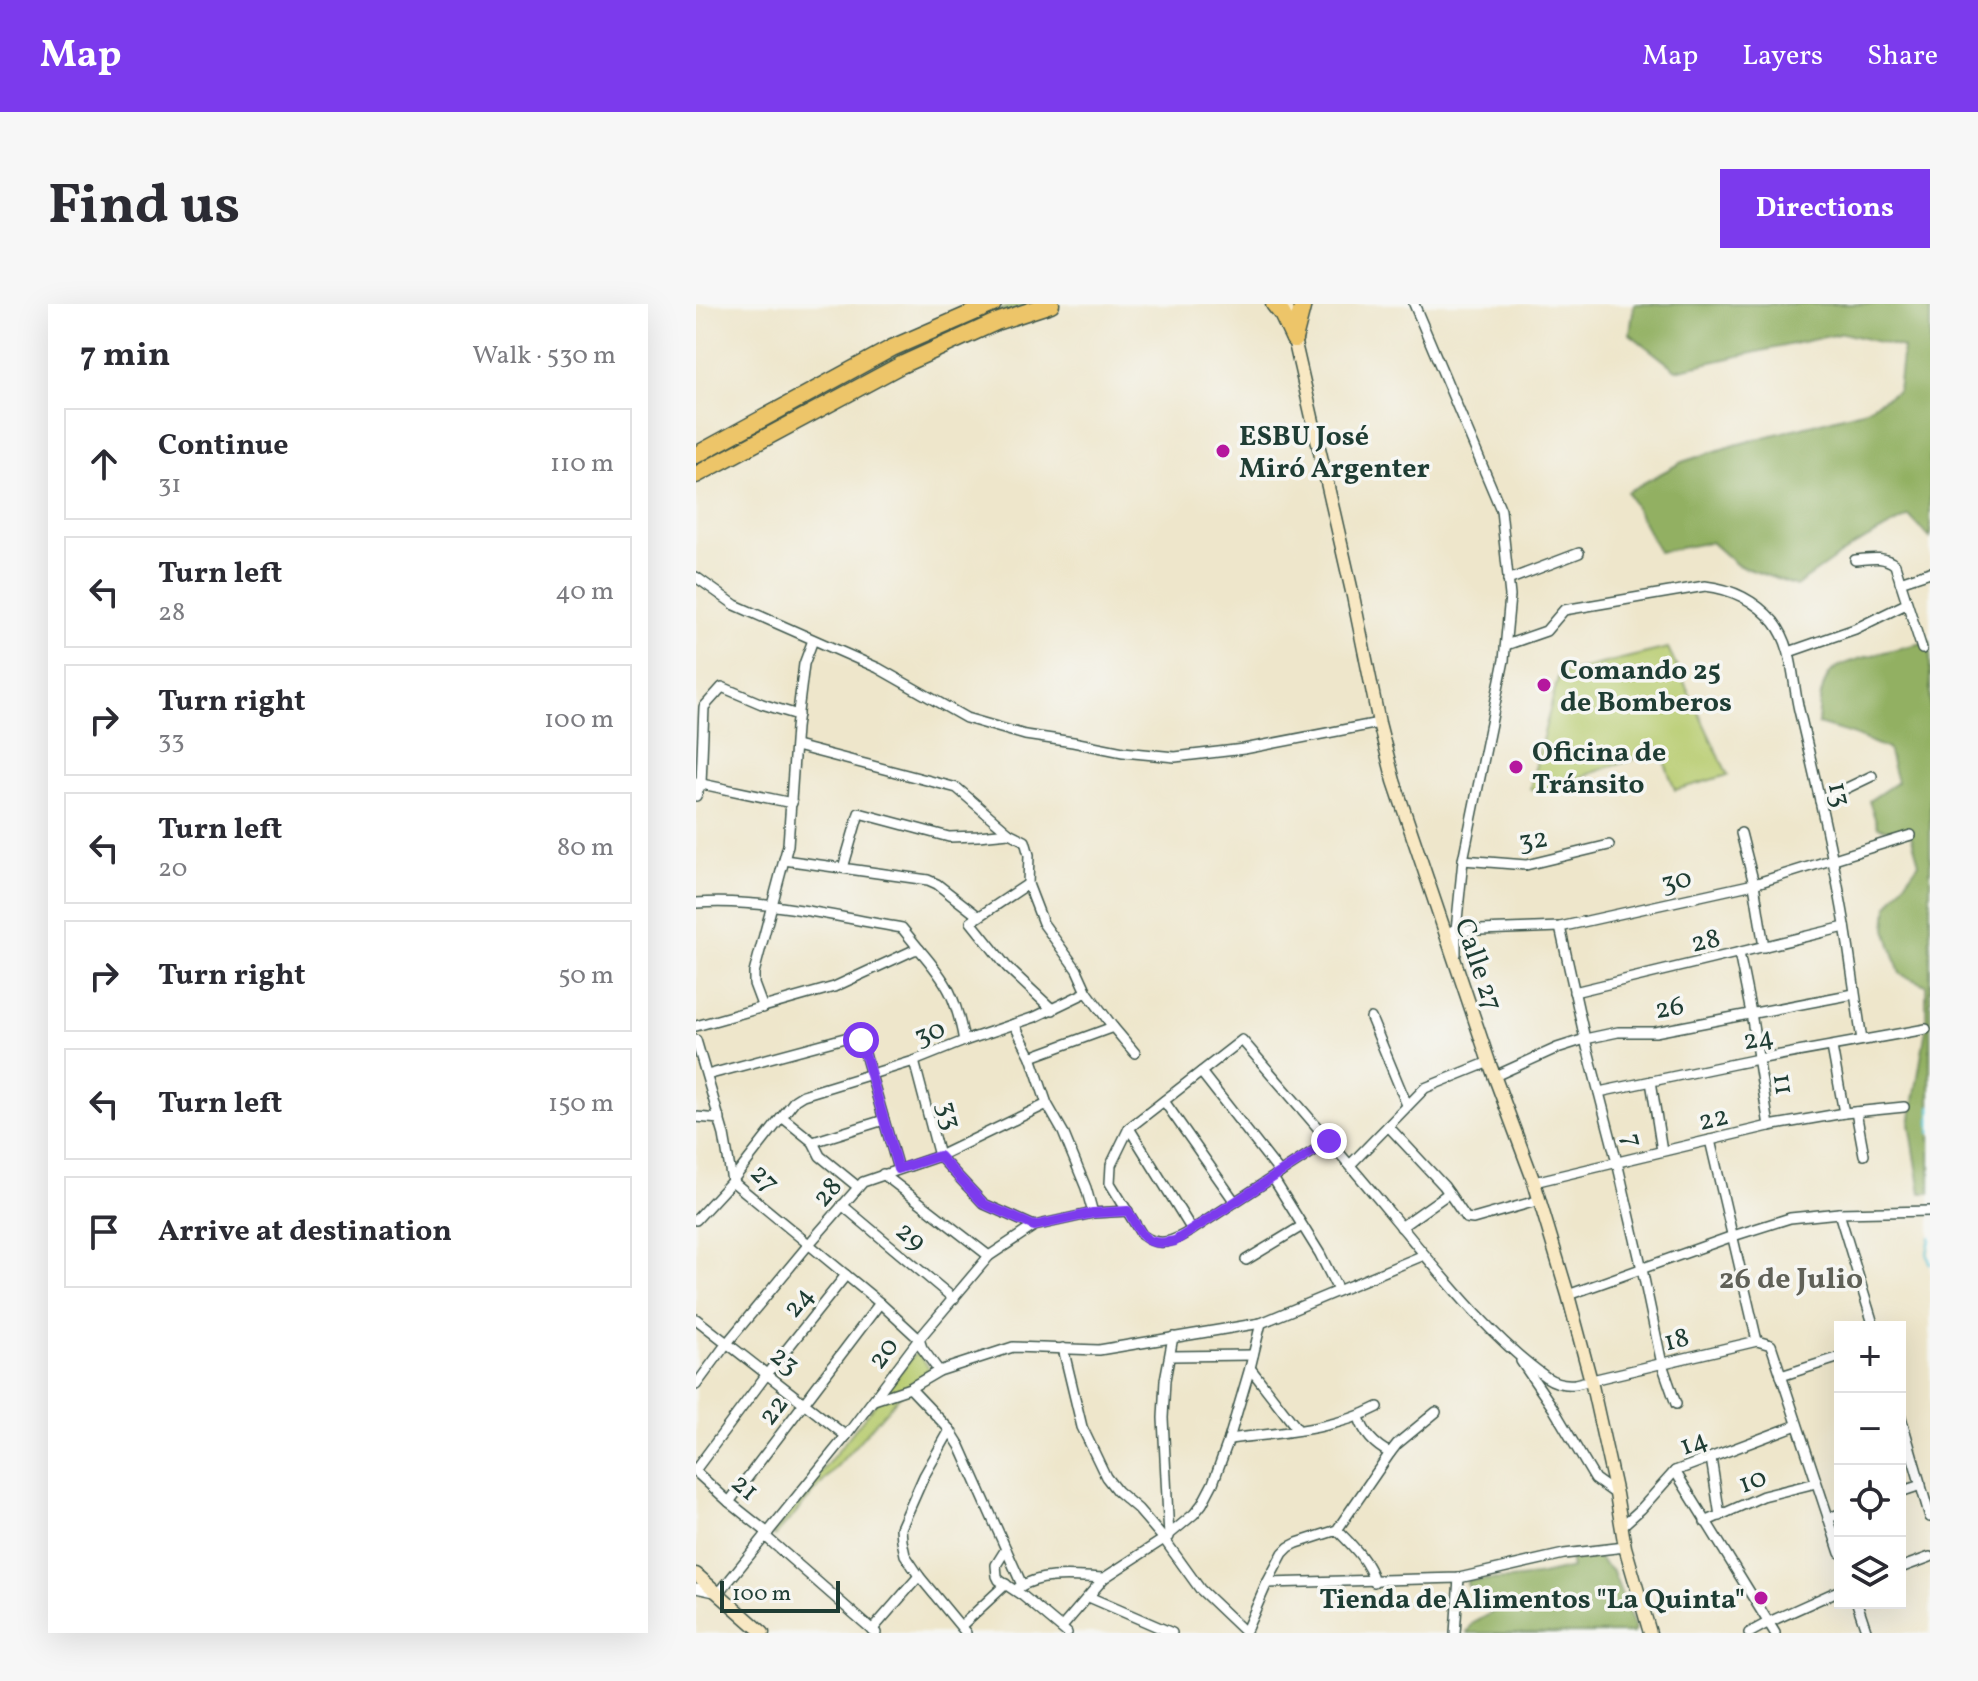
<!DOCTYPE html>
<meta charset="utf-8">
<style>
:root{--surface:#fff;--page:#f7f7f7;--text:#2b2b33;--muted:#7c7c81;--line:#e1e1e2;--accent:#7c3aed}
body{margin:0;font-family:Vollkorn,serif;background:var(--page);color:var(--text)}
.controls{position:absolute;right:24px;bottom:24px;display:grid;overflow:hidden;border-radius:0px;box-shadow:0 8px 32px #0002}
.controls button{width:72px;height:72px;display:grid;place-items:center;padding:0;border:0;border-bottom:2px solid var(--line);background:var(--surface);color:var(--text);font:40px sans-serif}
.scale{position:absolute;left:24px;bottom:20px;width:120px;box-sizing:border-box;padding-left:8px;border:4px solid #1f3d34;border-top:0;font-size:22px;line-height:28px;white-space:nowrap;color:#1f3d34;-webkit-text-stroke:6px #f6f6f2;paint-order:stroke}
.stop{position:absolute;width:24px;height:24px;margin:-18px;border:6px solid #7c3aed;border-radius:50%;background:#fff}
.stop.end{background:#7c3aed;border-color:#fff;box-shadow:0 2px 8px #0008}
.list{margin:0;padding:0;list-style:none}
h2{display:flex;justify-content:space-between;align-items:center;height:104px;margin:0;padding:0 32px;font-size:34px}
h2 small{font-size:26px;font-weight:400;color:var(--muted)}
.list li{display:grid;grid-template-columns:52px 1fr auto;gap:24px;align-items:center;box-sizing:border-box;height:112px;margin:0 16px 16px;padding:0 16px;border:2px solid var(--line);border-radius:0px}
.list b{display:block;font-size:30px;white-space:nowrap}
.list p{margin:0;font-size:26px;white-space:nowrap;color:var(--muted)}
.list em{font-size:26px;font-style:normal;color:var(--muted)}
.icon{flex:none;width:44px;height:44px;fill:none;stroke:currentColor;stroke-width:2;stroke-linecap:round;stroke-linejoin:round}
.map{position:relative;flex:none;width:1234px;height:1329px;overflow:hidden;border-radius:0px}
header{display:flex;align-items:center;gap:48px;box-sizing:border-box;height:112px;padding:0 40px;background:var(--accent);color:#fff}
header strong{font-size:38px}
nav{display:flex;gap:44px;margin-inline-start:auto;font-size:28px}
.intro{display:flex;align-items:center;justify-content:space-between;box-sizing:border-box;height:192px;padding:0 48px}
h1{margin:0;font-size:56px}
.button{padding:20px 36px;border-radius:0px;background:var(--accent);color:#fff;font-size:28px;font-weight:700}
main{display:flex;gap:48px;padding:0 48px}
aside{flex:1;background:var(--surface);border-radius:0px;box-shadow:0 8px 32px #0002}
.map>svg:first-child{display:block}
</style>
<header>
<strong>Map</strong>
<nav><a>Map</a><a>Layers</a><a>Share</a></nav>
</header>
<div class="intro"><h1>Find us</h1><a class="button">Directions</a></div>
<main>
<aside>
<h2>7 min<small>Walk · 530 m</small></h2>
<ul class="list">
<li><svg class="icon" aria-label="ahead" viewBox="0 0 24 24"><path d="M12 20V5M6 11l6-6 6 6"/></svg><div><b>Continue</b><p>31</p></div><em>110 m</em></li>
<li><svg class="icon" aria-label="left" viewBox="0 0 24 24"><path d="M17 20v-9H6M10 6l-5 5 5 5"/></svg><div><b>Turn left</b><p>28</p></div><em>40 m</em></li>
<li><svg class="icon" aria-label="right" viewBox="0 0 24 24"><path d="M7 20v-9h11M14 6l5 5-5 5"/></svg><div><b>Turn right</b><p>33</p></div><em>100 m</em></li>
<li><svg class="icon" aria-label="left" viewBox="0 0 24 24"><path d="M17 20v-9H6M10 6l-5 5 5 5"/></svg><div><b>Turn left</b><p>20</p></div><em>80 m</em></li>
<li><svg class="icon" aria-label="right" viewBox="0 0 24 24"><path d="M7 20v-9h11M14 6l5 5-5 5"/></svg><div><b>Turn right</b></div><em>50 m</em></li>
<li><svg class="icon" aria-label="left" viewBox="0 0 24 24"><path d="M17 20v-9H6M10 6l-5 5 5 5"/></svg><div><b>Turn left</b></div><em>150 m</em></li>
<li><svg class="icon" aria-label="arrive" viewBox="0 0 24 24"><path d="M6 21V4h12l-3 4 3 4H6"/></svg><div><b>Arrive at destination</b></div></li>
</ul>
</aside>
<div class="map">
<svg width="1234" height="1329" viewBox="0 0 1234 1329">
<rect width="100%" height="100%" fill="#f6f6f2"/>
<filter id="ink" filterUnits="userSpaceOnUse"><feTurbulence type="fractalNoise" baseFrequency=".0125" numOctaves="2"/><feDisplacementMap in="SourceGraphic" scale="16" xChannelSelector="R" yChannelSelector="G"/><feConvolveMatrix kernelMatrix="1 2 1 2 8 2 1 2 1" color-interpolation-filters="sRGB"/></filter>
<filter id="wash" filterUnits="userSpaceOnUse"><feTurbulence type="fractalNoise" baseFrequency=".006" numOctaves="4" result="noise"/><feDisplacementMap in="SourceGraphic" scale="32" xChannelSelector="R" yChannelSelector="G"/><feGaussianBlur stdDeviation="1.8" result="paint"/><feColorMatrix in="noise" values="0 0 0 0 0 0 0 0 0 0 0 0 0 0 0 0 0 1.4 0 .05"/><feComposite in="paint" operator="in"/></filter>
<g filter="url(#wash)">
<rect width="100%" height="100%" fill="#eee6cb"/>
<g fill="#b8cc6f" stroke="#6c8452" stroke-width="2">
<polygon points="319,0 334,0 229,41 111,102 12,158 10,154 209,46"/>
<polygon points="972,344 1032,471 979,486 964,446 840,488 834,484 863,370"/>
<polygon points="221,1047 234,1065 213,1081 79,1232 76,1230"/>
</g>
<g fill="#92b062" stroke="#58764b" stroke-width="2">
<polygon points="938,0 1234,0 1234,234 1213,212 1157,242 1100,282 1041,261 1015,238 963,248 931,188 986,158 1035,142 1166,107 1202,87 1207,44 1147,29 980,66 934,30"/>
<path d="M 1234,337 L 1234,889 L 1225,889 L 1214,820 L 1230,725 L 1230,681 L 1204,670 L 1190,625 L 1192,602 L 1223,559 L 1215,531 L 1182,523 L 1173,497 L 1201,478 L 1192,445 L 1156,430 L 1122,420 C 1123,405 1124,378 1137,366 C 1149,355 1215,342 1234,337 Z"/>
<polygon points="874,1254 902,1254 917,1268 939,1325 937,1329 771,1329 776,1320 808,1302 787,1292 771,1281 771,1276 814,1275 841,1272 876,1264"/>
</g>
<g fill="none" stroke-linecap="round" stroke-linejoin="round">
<g stroke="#5ac3d5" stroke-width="2">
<polyline points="1234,802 1234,829"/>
<polyline points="1234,933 1231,949 1234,960"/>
</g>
</g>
</g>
<g filter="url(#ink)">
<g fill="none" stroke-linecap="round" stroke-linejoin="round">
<g stroke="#3e564b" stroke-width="12">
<g id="street">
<polyline points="718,0 805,206 814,292 808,356 767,556 760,626 760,650"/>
<path d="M 1159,256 C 1173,255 1187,251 1199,261 L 1226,345"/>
<polyline points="0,273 39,301 182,364 270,414 329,431 377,438 427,448 479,453 548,445 683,419"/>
<polyline points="812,276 883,249"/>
<polyline points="1204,278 1234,268"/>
<path d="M 810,341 L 850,327 L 868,306 L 1009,282 C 1036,285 1060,297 1078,318 C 1098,343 1096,377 1103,406 C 1120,477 1137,549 1149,621 C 1155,659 1160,698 1166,736"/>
<polyline points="1093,348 1159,325 1210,300"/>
<polyline points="100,442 261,484 313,529 329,537 333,551 332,580 347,619 381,666 391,688 417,723 439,749"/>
<polyline points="1,479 96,499"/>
<polyline points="0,492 5,480 8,403 26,383 66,400 102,411"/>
<polyline points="1124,497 1176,472"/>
<polyline points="1045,529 1058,580 1068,643"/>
<polyline points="88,556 232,576 241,580 282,612"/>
<polyline points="767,556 830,561 913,541"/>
<polyline points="147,564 163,509 253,533 282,532 313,529"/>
<polyline points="332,580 275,618 311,663 357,706"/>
<path d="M 0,599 C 67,594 140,613 206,624 L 223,645"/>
<polyline points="864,623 889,735 921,858 946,965 966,1060 980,1100"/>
<polyline points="755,627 864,623 1058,580 1215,531"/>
<polyline points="1043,649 1055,709 1073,822"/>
<polyline points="878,688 1149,623"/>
<polyline points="67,704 58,680 58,669 92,541 100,424 108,360 117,336"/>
<polyline points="675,714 711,801"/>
<polyline points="318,720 335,753 351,800 367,828 390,884 397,909"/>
<path d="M 0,722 L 138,683 L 218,646 L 223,645 C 252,679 260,693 268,737"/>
<polyline points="0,736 28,831 36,877 184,999 223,1035 226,1044 243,1067"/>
<polyline points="1136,743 1148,809"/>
<polyline points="335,753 417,723"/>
<polyline points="218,757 243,852 288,900 338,922"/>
<polyline points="505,768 584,869"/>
<polyline points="11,771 156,732 161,732 165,736 202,865"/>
<polyline points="799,772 861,744 889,735 922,728 959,728 1158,690"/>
<polyline points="955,777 966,847"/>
<polyline points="903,788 1062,755 1230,725"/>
<polyline points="468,797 539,898"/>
<polyline points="1160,808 1168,851"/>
<polyline points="0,813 24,815"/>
<polyline points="86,813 117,838 124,852 162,883"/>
<polyline points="692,822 748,882 770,914 777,915 844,896"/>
<polyline points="433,824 496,926"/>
<polyline points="1014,836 1061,1037"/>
<path d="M 633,837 L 496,926 C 479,936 465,945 446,931 L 414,879 L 415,861 L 433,824 L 546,736 C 595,793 645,850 694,909 C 740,964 791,1031 850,1073 C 859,1079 869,1081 879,1080 L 1061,1037 L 1075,1041 L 1144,1249"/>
<polyline points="117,838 188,816"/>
<polyline points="654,861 729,784 793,758"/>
<polyline points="187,870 293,952"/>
<polyline points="577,874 624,950 642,986"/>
<polyline points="838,878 1073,822 1148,809 1208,803"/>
<polyline points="146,901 258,995"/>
<polyline points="1143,909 1178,1023"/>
<polyline points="0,916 36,877 99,796 107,791 218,757 268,737 339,713 391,688"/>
<polyline points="705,923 753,889"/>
<polyline points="550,956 606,922"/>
<polyline points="872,991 1037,932 1094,914 1143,909 1234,907"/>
<polyline points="0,1015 150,1132"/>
<polyline points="367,1044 386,1123 410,1173 421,1187 442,1205 468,1235 504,1285 549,1328"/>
<polyline points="475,1052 557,1051"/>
<polyline points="825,1057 857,1104 899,1175 920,1190"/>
<polyline points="554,1064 602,1126"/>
<polyline points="1085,1072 1144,1053"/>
<polyline points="0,1081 31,1039 113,940 167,878 243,852 351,800"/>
<polyline points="214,1084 254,1126 264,1142 326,1281"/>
<polyline points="178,1096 214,1084 243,1067 317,1043 403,1046 565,1019 728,951"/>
<polyline points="1204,1110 1234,1213"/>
<path d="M 663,1113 C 668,1130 678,1141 694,1149"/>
<polyline points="254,1126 228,1172 205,1224 206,1237 209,1251 223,1272 270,1329"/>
<path d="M 533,1135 C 581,1129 639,1126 682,1103"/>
<polyline points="1015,1154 1024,1212"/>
<polyline points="0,1165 71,1070 150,971"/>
<polyline points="979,1167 1079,1329"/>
<polyline points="0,1168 33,1198 72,1229"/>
<polyline points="1204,1188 1225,1181"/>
<polyline points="33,1198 184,999"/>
<polyline points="1132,1214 1144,1210"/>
<polyline points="1009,1218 1067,1192 1120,1179"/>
<polyline points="926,1222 945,1205 979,1167 1101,1121"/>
<path d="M 641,1226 C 656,1241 673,1257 678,1278"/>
<polyline points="69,1232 180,1329"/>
<polyline points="473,1233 467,1114 469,1076 477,1033"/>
<polyline points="310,1245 300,1261 301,1272 303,1276 327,1292 371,1329"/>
<polyline points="1204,1264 1234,1253"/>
<polyline points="571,1279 763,1274 868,1250 929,1243"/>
<polyline points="0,1284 23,1289 150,1132 223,1035 293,952 338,922 397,909 432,907"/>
<path d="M 322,1284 C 346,1268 380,1273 408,1274"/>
<polyline points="393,1293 476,1329"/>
<polyline points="1161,1299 1171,1329"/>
<polyline points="265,1322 310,1280"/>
<polyline points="366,1323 408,1274 468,1235 498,1210 506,1200 517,1179 533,1135 554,1064 565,1019"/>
<polyline points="176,1326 223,1272"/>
<polyline points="549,1329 571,1279 587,1249 593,1243 601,1239 641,1226 694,1149 701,1140 740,1108"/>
<polyline points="759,1329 763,1274"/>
<polyline points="1053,1329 1073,1318 1144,1286"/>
</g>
</g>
<g stroke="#3e564b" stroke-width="15">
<g id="secondary">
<polyline points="590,0 657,292 683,419 698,477 793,758 838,878 872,991 895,1077 920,1190 929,1243 954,1329"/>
<polyline points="0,1270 67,1329"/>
</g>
</g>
<g stroke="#3e564b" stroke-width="19">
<g id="highway">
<polyline points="578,0 586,10 598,35"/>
<polyline points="598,35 607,0"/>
<polyline points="0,151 196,44 297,0"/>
<polyline points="0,171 205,61 300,18 355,0"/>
</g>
</g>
<use href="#street" stroke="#fff" stroke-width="9"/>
<use href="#secondary" stroke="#f8e8c3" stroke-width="12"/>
<use href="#highway" stroke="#edc569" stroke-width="16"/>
</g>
</g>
<g fill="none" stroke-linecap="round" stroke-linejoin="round" filter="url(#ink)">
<path stroke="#7c3aed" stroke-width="10" d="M 165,736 L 202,865 L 243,852 L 288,900 L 338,922 L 397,909 L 432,907 C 446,931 448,944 479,937 L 633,837"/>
</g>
<g fill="#b5179e" stroke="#f6f6f2" stroke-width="3">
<circle cx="527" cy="147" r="8"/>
<circle cx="848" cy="381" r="8"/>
<circle cx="820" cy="463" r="8"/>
<circle cx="1065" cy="1294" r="8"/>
</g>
<g text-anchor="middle" stroke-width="7" stroke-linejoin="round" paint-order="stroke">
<g font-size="28" font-weight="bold" fill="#1f3d34" stroke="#f6f6f2" text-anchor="start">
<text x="543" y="141">ESBU José<tspan x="543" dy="32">Miró Argenter</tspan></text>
<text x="864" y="375">Comando 25<tspan x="864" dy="32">de Bomberos</tspan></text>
<text x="836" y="457">Oficina de<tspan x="836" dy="32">Tránsito</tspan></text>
<text x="1049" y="1304" text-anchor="end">Tienda de Alimentos "La Quinta"</text>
</g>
<g font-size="28" fill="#1f3d34" stroke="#f6f6f2">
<text transform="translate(1145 490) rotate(77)" y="10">13</text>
<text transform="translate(837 534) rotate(-8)" y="10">32</text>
<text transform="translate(980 575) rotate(-12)" y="10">30</text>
<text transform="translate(1009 635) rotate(-13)" y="10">28</text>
<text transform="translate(784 660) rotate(71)" y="10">Calle 27</text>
<text transform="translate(973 702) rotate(-9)" y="10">26</text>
<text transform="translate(233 727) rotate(-21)" y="10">30</text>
<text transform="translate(1062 733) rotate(-10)" y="10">24</text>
<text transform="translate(1089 780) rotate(81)" y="10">11</text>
<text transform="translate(255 811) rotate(75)" y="10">33</text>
<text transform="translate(1017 813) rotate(-13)" y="10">22</text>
<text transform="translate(938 836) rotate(76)" y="10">7</text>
<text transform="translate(70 873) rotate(45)" y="10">27</text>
<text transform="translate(130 887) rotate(-49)" y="10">28</text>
<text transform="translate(216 931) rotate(40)" y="10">29</text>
<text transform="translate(101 997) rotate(-51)" y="10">24</text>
<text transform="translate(980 1034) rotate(-14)" y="10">18</text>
<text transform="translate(186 1048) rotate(-53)" y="10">20</text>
<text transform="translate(90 1055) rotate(38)" y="10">23</text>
<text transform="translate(76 1105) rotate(-53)" y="10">22</text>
<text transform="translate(997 1137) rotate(-21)" y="10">14</text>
<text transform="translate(1056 1175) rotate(-20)" y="10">10</text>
<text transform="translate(50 1182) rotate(40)" y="10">21</text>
</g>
<g font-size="30" font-weight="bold" fill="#606158" stroke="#f6f6f2">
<text x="1095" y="984">26 de Julio</text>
</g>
</g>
</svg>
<div class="controls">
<button>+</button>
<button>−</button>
<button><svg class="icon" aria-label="locate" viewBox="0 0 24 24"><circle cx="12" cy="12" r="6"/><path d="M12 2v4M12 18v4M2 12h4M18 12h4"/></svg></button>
<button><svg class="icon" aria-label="layers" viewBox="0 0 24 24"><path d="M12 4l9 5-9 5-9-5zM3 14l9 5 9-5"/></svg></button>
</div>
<div class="scale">100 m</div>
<div class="stop" style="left:165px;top:736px"></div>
<div class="stop end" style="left:633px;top:837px"></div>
</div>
</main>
